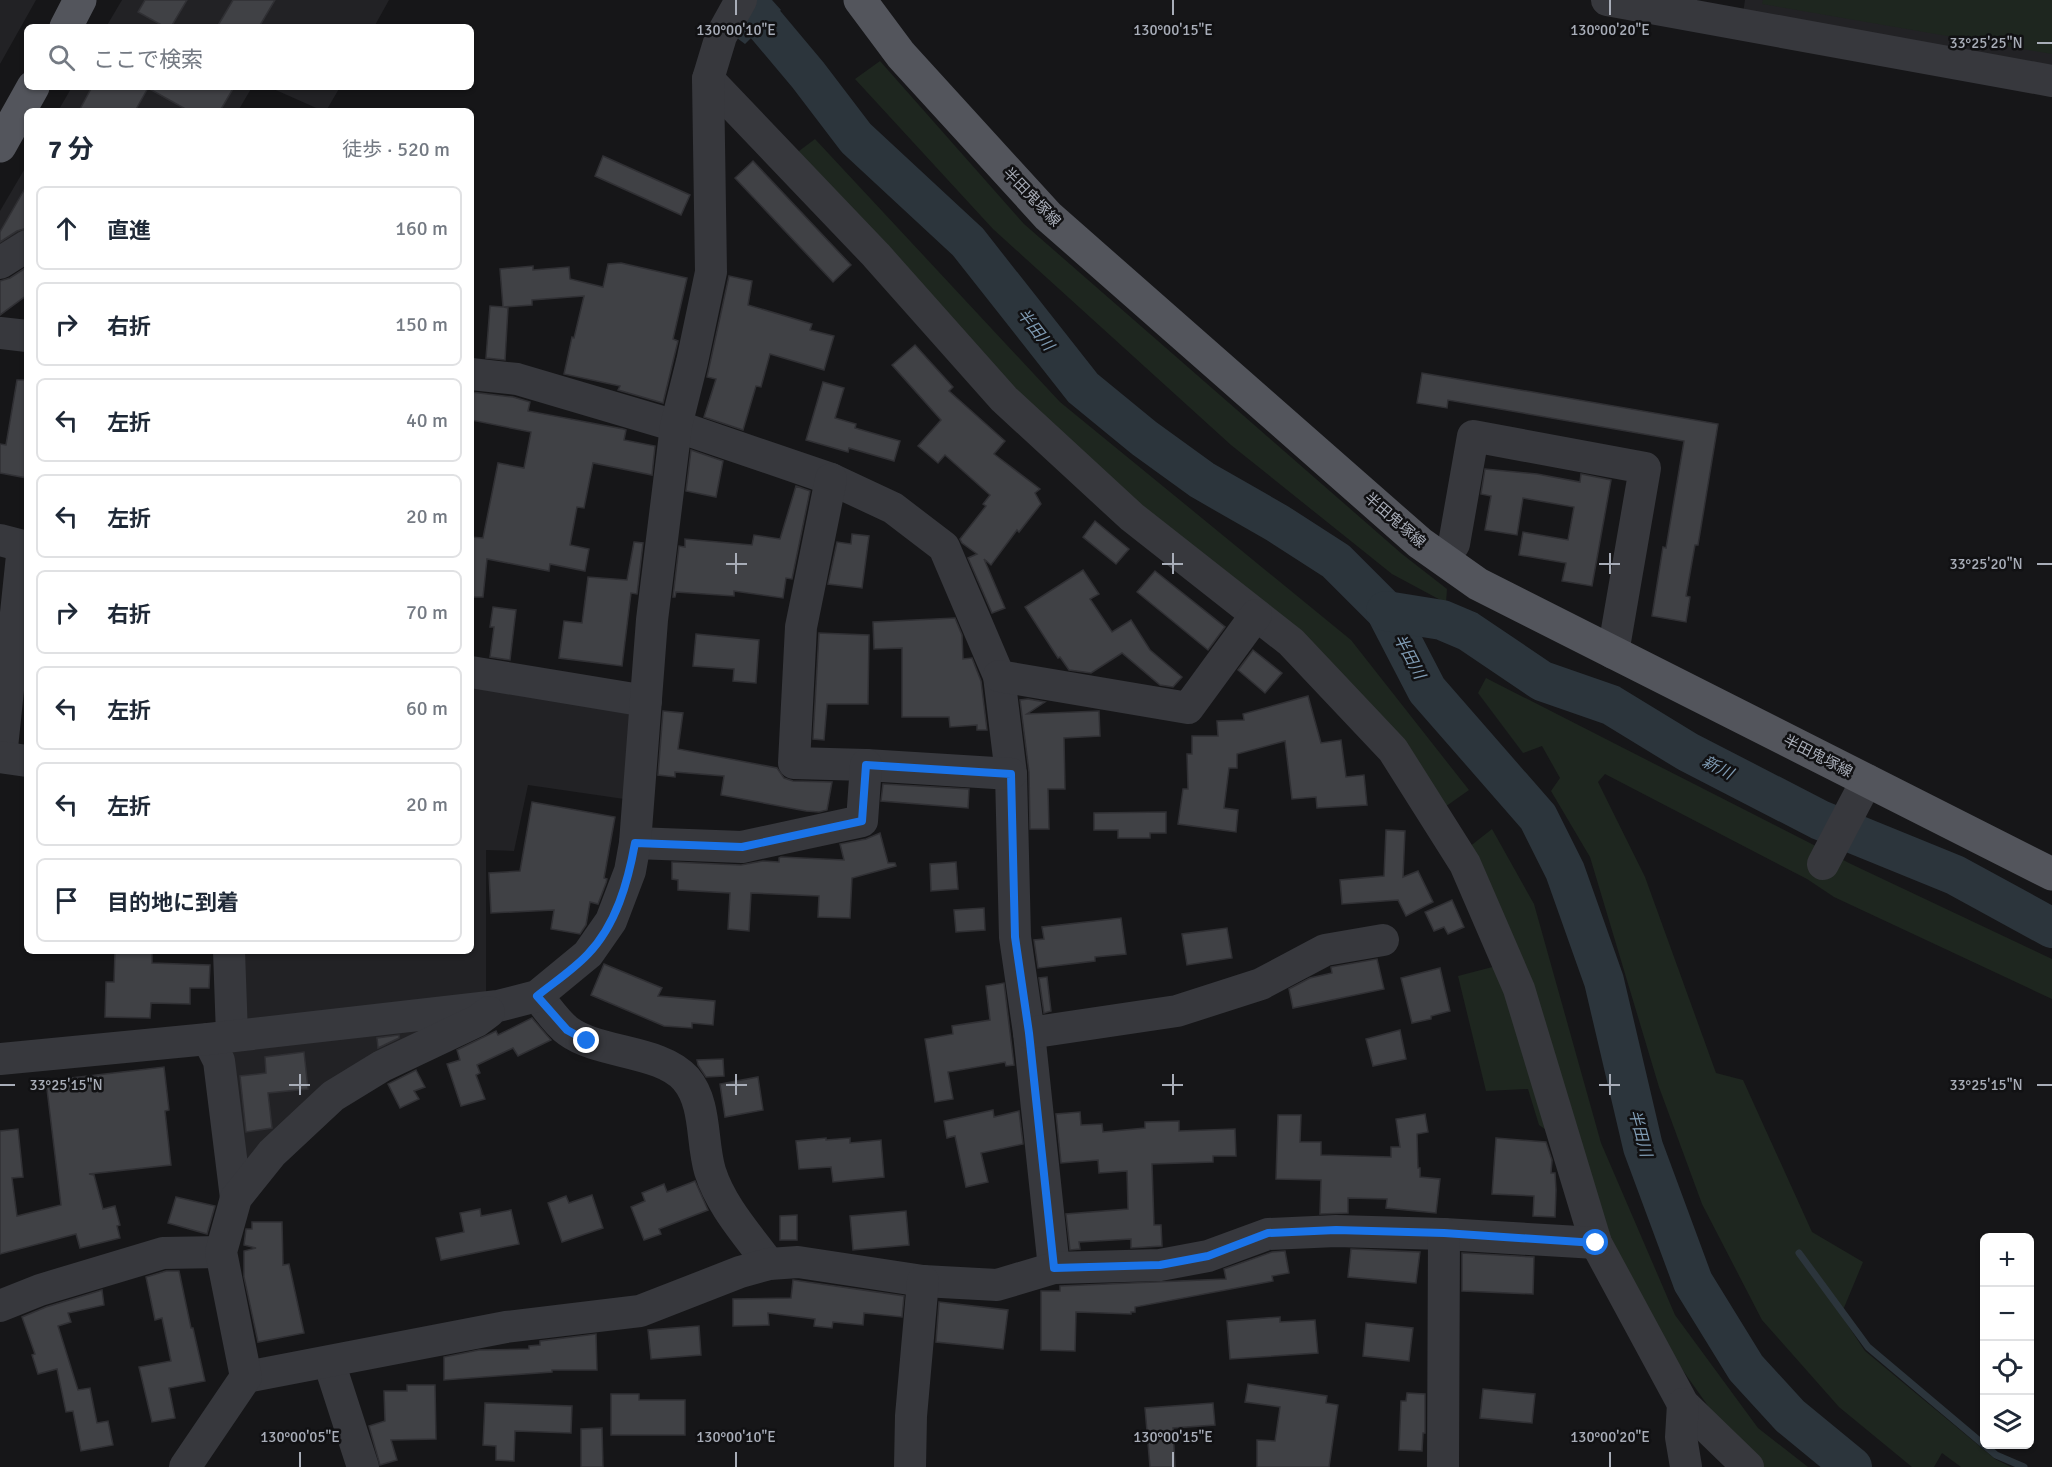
<!DOCTYPE html>
<html lang="ja">
<meta charset="utf-8">
<style>
:root{--surface:#fff;--page:#f6f6f7;--text:#1f2937;--muted:#747a83;--line:#e0e1e3}
body{margin:0;font-family:Signika,"Noto Sans JP",sans-serif;background:var(--page);color:var(--text)}
.controls{position:absolute;right:18px;bottom:18px;display:grid;overflow:hidden;border-radius:9px;box-shadow:0 2px 4px #0004}
.controls button{width:54px;height:54px;display:grid;place-items:center;padding:0;border:0;border-bottom:2px solid var(--line);background:var(--surface);color:var(--text);font:30px sans-serif}
.stop{position:absolute;width:18px;height:18px;margin:-14px;border:4px solid #1a73e8;border-radius:50%;background:#fff}
.stop.end{background:#1a73e8;border-color:#fff;box-shadow:0 2px 6px #0008}
.list{margin:0;padding:0;list-style:none}
h2{display:flex;justify-content:space-between;align-items:center;height:78px;margin:0;padding:0 24px;font-size:26px}
h2 small{font-size:20px;font-weight:400;color:var(--muted)}
.list li{display:grid;grid-template-columns:39px 1fr auto;gap:18px;align-items:center;box-sizing:border-box;height:84px;margin:0 12px 12px;padding:0 12px;border:2px solid var(--line);border-radius:9px}
.list b{display:block;font-size:22px;white-space:nowrap}
.list em{font-size:20px;font-style:normal;color:var(--muted)}
.icon{flex:none;width:33px;height:33px;fill:none;stroke:currentColor;stroke-width:2;stroke-linecap:round;stroke-linejoin:round}
.map{position:relative;flex:none;width:2052px;height:1467px;overflow:hidden}
.search{position:absolute;background:var(--surface);box-shadow:0 2px 4px #0004;left:24px;top:24px;width:450px;height:66px;display:flex;align-items:center;gap:15px;box-sizing:border-box;padding:0 21px;border-radius:9px;color:var(--muted);font-size:22px}
.panel{position:absolute;background:var(--surface);box-shadow:0 2px 4px #0004;left:24px;top:108px;width:450px;height:846px;border-radius:9px}
.map>svg:first-child{display:block}
</style>
<div class="map">
<svg width="2052" height="1467" viewBox="0 0 2052 1467">
<rect width="100%" height="100%" fill="#161618"/>
<g fill="#222225">
<polygon points="0,0 36,0 0,64"/>
<polygon points="122,0 389,0 374,27 106,27"/>
<polygon points="1745,0 2052,0 2052,68 1743,13"/>
<polygon points="72,87 252,87 238,111 58,111"/>
<polygon points="269,87 340,87 326,111 323,111"/>
<polygon points="27,165 27,239 0,251 0,211"/>
<polygon points="471,679 636,703 631,800 528,785 514,851 486,850 486,997 237,1022 235,951 471,951"/>
<polygon points="460,1017 243,1180 232,1050"/>
</g>
<g fill="#1e261f">
<polygon points="1763,0 2052,0 2052,54 1762,4"/>
<polygon points="880,61 1024,224 1402,554 1447,589 1446,603 1392,574 1231,445 993,229 855,79"/>
<polygon points="815,139 1060,402 1351,640 1469,790 1445,807 1017,402 795,154"/>
<polygon points="1486,678 1851,864 2052,959 2052,999 1834,897 1807,879 1605,774 1598,782 1645,877 1716,1073 1743,1080 1812,1232 1863,1262 1841,1315 1865,1351 1995,1459 2011,1467 1961,1467 1942,1453 1934,1467 1912,1467 1839,1407 1762,1320 1702,1204 1659,1087 1590,857 1551,791 1560,778 1542,746 1523,753 1478,693"/>
<polygon points="1492,829 1534,904 1601,1143 1675,1315 1758,1428 1808,1467 1762,1467 1730,1437 1655,1331 1601,1216 1561,1140 1539,1125 1528,1089 1486,1091 1458,976 1500,965 1464,851"/>
</g>
<polygon fill="#2c353c" points="730,0 772,0 781,10 775,15 774,20 760,32 759,35 751,38 745,44 737,38"/>
<g fill="none" stroke-linecap="round" stroke-linejoin="round">
<polyline stroke="#2c353c" stroke-width="7" points="1799,1253 1868,1347 1996,1455 2024,1467"/>
<g stroke="#2c353c" stroke-width="40">
<polyline points="745,0 808,75 856,138 968,242 1083,388 1144,438 1202,480 1277,523 1336,561 1386,611 1427,690 1538,817 1565,871 1604,981 1643,1147 1693,1282 1746,1368 1790,1416 1852,1467"/>
<polyline points="1386,611 1442,620 1468,631 1542,681 1611,705 1688,752 1820,820 1955,875 2052,928"/>
</g>
</g>
<g fill="#404145" stroke="#303034" stroke-width="1.5">
<polygon points="145,0 187,0 171,27 165,27 138,12"/>
<polygon points="233,0 275,0 259,27 217,27"/>
<polygon points="92,87 234,87 220,111 189,111 148,88 135,111 79,111"/>
<polygon points="603,156 690,195 681,215 595,176"/>
<polygon points="753,161 851,265 833,282 735,178"/>
<polygon points="27,185 27,228 17,231 0,242 0,232"/>
<polygon points="621,263 687,278 673,339 678,341 663,403 618,390 620,386 564,374 572,337 574,338 584,296 532,300 532,305 504,307 508,308 505,360 486,358 490,306 503,307 500,269 533,266 533,270 569,267 570,279 603,287 608,264"/>
<polygon points="27,267 27,295 0,315 0,281 10,278"/>
<polygon points="729,276 752,281 748,305 812,324 810,330 834,336 824,370 770,354 761,387 756,386 743,430 704,417 716,379 707,377"/>
<polygon points="915,345 953,387 949,391 1005,441 994,454 1040,489 1035,493 1041,504 1019,532 1017,530 991,565 984,559 1005,608 992,613 968,558 977,554 962,543 960,539 986,506 983,504 990,495 945,455 938,463 918,446 941,420 892,365"/>
<polygon points="1422,373 1718,424 1698,545 1695,545 1686,596 1690,597 1686,622 1652,616 1663,547 1666,548 1684,441 1448,400 1447,408 1417,403"/>
<polygon points="17,380 27,380 27,478 0,473 0,444 6,445"/>
<polygon points="823,382 844,388 835,418 856,424 855,428 900,441 894,461 849,448 848,452 806,440"/>
<polygon points="471,392 513,397 530,402 528,411 623,429 626,430 624,440 655,446 652,475 593,463 584,508 577,507 570,545 589,549 585,571 550,564 549,571 487,559 483,597 471,597 471,537 483,538 498,463 524,468 531,432 471,420"/>
<polygon points="691,450 723,461 716,497 686,491"/>
<polygon points="1485,469 1537,474 1580,482 1581,474 1611,480 1592,586 1562,581 1566,563 1519,555 1523,532 1568,540 1574,507 1523,498 1517,535 1485,530 1491,496 1481,494"/>
<polygon points="796,486 810,491 792,579 786,578 783,598 734,591 734,596 676,592 675,597 673,597 679,546 685,547 685,539 752,545 754,535 780,539"/>
<polygon points="1095,521 1129,549 1116,564 1083,537"/>
<polygon points="852,534 869,536 862,588 828,584 837,542 851,544"/>
<polygon points="634,542 643,543 637,594 631,593 622,666 559,658 564,621 582,623 588,577 627,580"/>
<polygon points="1083,570 1099,594 1090,599 1112,632 1131,620 1150,650 1182,677 1173,687 1160,685 1122,653 1091,673 1069,670 1060,657 1058,658 1025,607"/>
<polygon points="1155,571 1225,627 1208,650 1137,592"/>
<polygon points="493,607 516,610 510,660 490,657 494,627 490,627"/>
<polygon points="955,618 962,635 963,659 972,658 981,681 987,730 977,730 977,725 950,727 949,717 902,717 902,648 874,649 873,622"/>
<polygon points="819,633 869,635 868,704 827,704 824,740 813,739"/>
<polygon points="696,634 759,640 756,683 733,681 734,669 693,666"/>
<polygon points="1253,650 1282,673 1265,693 1238,670"/>
<polygon points="1308,696 1321,743 1341,740 1346,777 1364,775 1367,805 1317,808 1316,797 1292,799 1285,741 1237,754 1237,768 1229,768 1224,808 1238,810 1236,832 1178,824 1183,789 1188,789 1187,754 1192,754 1192,736 1218,736 1217,721 1244,720 1243,714"/>
<polygon points="1028,699 1045,702 1027,714 1099,711 1100,736 1064,738 1065,789 1048,789 1049,829 1030,829 1029,772 1020,700"/>
<polygon points="663,711 683,713 678,749 777,768 784,778 793,781 832,782 827,810 819,812 806,811 721,795 724,776 675,772 675,777 658,775"/>
<polygon points="883,784 969,789 968,808 881,801"/>
<polygon points="532,802 615,817 604,878 607,879 606,883 598,904 590,902 586,925 580,934 551,929 554,910 491,913 489,873 520,871"/>
<polygon points="1166,812 1166,833 1150,833 1150,838 1118,838 1118,830 1094,830 1094,813"/>
<polygon points="1386,830 1405,831 1403,877 1418,871 1433,902 1406,916 1398,900 1342,904 1340,880 1384,876"/>
<polygon points="880,833 888,863 895,863 896,866 852,878 850,918 818,917 819,896 751,893 749,931 728,929 730,893 678,890 678,880 672,879 672,862 741,865 763,861 779,862 779,858 781,857 844,860 840,844 866,839"/>
<polygon points="956,862 958,889 931,891 930,864"/>
<polygon points="1452,900 1464,927 1448,934 1444,927 1434,931 1425,912"/>
<polygon points="984,908 985,930 956,932 954,910"/>
<polygon points="1121,918 1126,954 1095,957 1095,961 1038,968 1034,940 1044,939 1042,927"/>
<polygon points="1227,928 1232,958 1187,965 1182,934"/>
<polygon points="115,951 152,951 152,963 210,965 209,988 190,988 190,1004 151,1003 150,1018 105,1017 106,982 114,982"/>
<polygon points="1377,959 1384,989 1293,1008 1289,989 1310,978 1332,973 1331,967"/>
<polygon points="604,964 662,988 658,996 715,1001 713,1025 692,1023 692,1028 664,1026 591,995"/>
<polygon points="1440,968 1450,1011 1431,1016 1431,1019 1412,1023 1401,978"/>
<polygon points="1047,977 1051,1011 1044,1013 1039,978"/>
<polygon points="1004,983 1014,1065 1006,1066 1005,1062 948,1072 953,1099 935,1102 925,1039 953,1034 952,1026 990,1020 986,986"/>
<polygon points="532,1018 551,1040 518,1056 513,1048 477,1065 480,1073 476,1075 485,1099 461,1106 447,1064 460,1060 457,1050 496,1031 498,1035"/>
<polygon points="1400,1030 1406,1059 1373,1066 1366,1039"/>
<polygon points="399,1035 399,1038 378,1048 377,1038"/>
<polygon points="304,1052 308,1089 268,1093 272,1128 246,1132 240,1076 266,1073 265,1057"/>
<polygon points="723,1059 724,1076 706,1077 698,1065 697,1060"/>
<polygon points="164,1067 169,1110 165,1111 171,1165 89,1174 94,1175 103,1209 115,1206 120,1225 117,1226 120,1238 80,1248 76,1234 0,1254 0,1131 18,1129 23,1177 12,1178 17,1216 61,1205 46,1081"/>
<polygon points="416,1070 425,1087 414,1091 419,1099 400,1108 388,1084"/>
<polygon points="758,1077 763,1110 725,1117 720,1084"/>
<polygon points="993,1110 994,1117 1019,1111 1023,1144 981,1153 988,1182 966,1187 955,1136 947,1138 944,1121"/>
<polygon points="1080,1112 1081,1125 1102,1124 1103,1132 1145,1128 1145,1122 1179,1121 1179,1131 1235,1129 1236,1156 1213,1156 1213,1162 1152,1164 1154,1225 1161,1225 1162,1246 1131,1248 1131,1239 1079,1242 1080,1249 1070,1250 1066,1214 1128,1209 1127,1171 1099,1173 1098,1160 1061,1163 1056,1114"/>
<polygon points="1425,1114 1428,1132 1417,1134 1418,1168 1420,1168 1420,1177 1440,1179 1436,1213 1386,1208 1387,1199 1348,1198 1348,1213 1320,1214 1321,1180 1276,1179 1278,1115 1301,1115 1300,1142 1321,1142 1321,1155 1391,1157 1391,1147 1400,1147 1396,1119"/>
<polygon points="826,1138 826,1140 850,1138 850,1143 881,1140 884,1177 833,1182 831,1167 799,1169 796,1141"/>
<polygon points="1496,1138 1546,1142 1552,1160 1551,1173 1555,1173 1556,1190 1555,1217 1533,1216 1534,1196 1492,1194"/>
<polygon points="695,1181 708,1210 659,1229 661,1234 644,1240 631,1207 645,1201 642,1193 664,1184 667,1192"/>
<polygon points="592,1195 603,1228 562,1242 548,1203 566,1196 569,1203"/>
<polygon points="176,1197 215,1206 207,1234 168,1223"/>
<polygon points="480,1209 481,1216 511,1210 519,1244 441,1260 436,1238 464,1232 460,1213"/>
<polygon points="906,1211 909,1245 853,1250 850,1216"/>
<polygon points="797,1215 797,1240 780,1240 780,1216"/>
<polygon points="252,1222 282,1222 283,1265 289,1264 304,1333 258,1342 244,1277 244,1251 256,1248 244,1245 246,1229 252,1229"/>
<polygon points="1351,1249 1420,1252 1416,1283 1348,1277"/>
<polygon points="1285,1251 1289,1273 1272,1276 1273,1281 1135,1307 1135,1312 1131,1312 1131,1314 1076,1312 1075,1351 1041,1350 1041,1291 1060,1291 1060,1286 1226,1279 1224,1269 1272,1252"/>
<polygon points="1462,1253 1534,1257 1533,1294 1462,1291"/>
<polygon points="166,1271 179,1271 191,1328 193,1328 205,1381 169,1388 175,1418 152,1422 139,1367 171,1361 162,1318 155,1320 146,1277"/>
<polygon points="793,1280 904,1296 902,1317 864,1313 863,1325 833,1322 832,1328 814,1326 815,1319 768,1313 769,1325 733,1326 733,1299 791,1298"/>
<polygon points="102,1290 104,1305 68,1313 71,1322 58,1326 78,1390 90,1388 97,1423 108,1421 113,1445 81,1451 73,1411 66,1412 57,1369 38,1374 32,1355 35,1354 22,1317 46,1307"/>
<polygon points="939,1302 1008,1310 1003,1349 936,1342"/>
<polygon points="1280,1317 1280,1322 1315,1320 1318,1353 1230,1359 1227,1321"/>
<polygon points="1366,1323 1413,1328 1409,1361 1363,1356"/>
<polygon points="699,1326 701,1355 651,1359 648,1330"/>
<polygon points="596,1334 597,1370 552,1370 552,1372 444,1380 444,1357 479,1350 529,1349 529,1346 540,1345 540,1341"/>
<polygon points="1248,1384 1327,1396 1326,1403 1338,1405 1329,1467 1257,1467 1257,1440 1275,1441 1280,1407 1245,1402"/>
<polygon points="407,1385 435,1385 436,1439 391,1440 397,1460 380,1465 369,1426 385,1421 384,1391 407,1391"/>
<polygon points="1483,1389 1535,1394 1532,1423 1480,1418"/>
<polygon points="1407,1393 1425,1394 1425,1433 1423,1433 1422,1451 1399,1450 1401,1401 1406,1401"/>
<polygon points="611,1394 639,1394 639,1400 685,1400 685,1435 611,1435"/>
<polygon points="485,1403 572,1406 571,1433 515,1431 514,1461 496,1460 496,1446 483,1445"/>
<polygon points="1213,1403 1215,1425 1173,1428 1175,1467 1150,1467 1145,1408"/>
<polygon points="602,1428 603,1467 581,1467 581,1429"/>
</g>
<g fill="none" stroke-linecap="round" stroke-linejoin="round">
<g stroke="#37383d" stroke-width="32">
<polyline points="1607,0 2052,81"/>
<polyline points="708,79 876,255 1004,399 1132,517 1291,642 1393,750 1465,864 1519,989 1596,1243 1683,1404 1748,1467"/>
<polyline points="0,263 27,246"/>
<polyline points="0,333 27,336"/>
<polyline points="471,374 517,379 676,426 831,479 893,508 944,547 999,676 1011,774 1015,937 1029,1033 1054,1268"/>
<polyline points="831,479 801,627 794,763 866,765 1011,774"/>
<polyline points="0,540 23,546 1,757"/>
<polyline points="1443,559 1454,544 1473,436 1645,468 1613,653"/>
<polyline points="471,672 646,701"/>
<polyline points="999,676 1188,708 1256,615"/>
<polyline points="0,757 27,761"/>
<polyline points="635,843 742,847 862,821 866,765"/>
<polyline points="1823,864 1867,780"/>
<polyline points="229,951 232,1035"/>
<path d="M 537,996 C 547,1007 556,1022 568,1031 C 599,1054 661,1050 686,1079 C 707,1104 701,1141 710,1171 C 721,1206 747,1234 769,1264"/>
<polyline points="1029,1033 1177,1011 1261,984 1325,950 1383,940"/>
<polyline points="208,1039 219,1061 236,1198"/>
<polyline points="0,1059 208,1039 498,1006 537,996 588,954 611,921 630,871 635,843 652,620 676,426 692,362 711,272 708,79 721,36 741,0"/>
<polyline points="0,1306 40,1290 163,1253 221,1252"/>
<polyline points="329,1362 363,1467"/>
<polyline points="246,1377 506,1327 640,1311 740,1272 769,1264 798,1262 923,1281 997,1285 1054,1268 1160,1265 1208,1256 1268,1234 1336,1231 1444,1234 1596,1243"/>
<polyline points="1683,1404 1681,1437 1686,1467"/>
<polyline points="185,1467 246,1377 221,1252 236,1198 272,1153 333,1096 382,1066 477,1021 489,1012"/>
<polyline points="910,1467 911,1416 923,1281"/>
<polyline points="1443,1467 1444,1234"/>
</g>
<g stroke="#53555c" stroke-width="33">
<polyline points="860,0 901,55 1048,216 1420,543 1478,584 2052,874"/>
<polyline points="66,27 80,0"/>
<polyline points="0,146 33,87"/>
</g>
</g>
<g fill="none" stroke-linecap="round" stroke-linejoin="round">
<path stroke="#1a73e8" stroke-width="8" d="M 587,1041 L 567,1030 L 537,996 C 553,983 573,970 588,954 C 616,925 628,882 635,843 L 742,847 L 862,821 L 866,765 L 1011,774 L 1015,937 L 1029,1033 L 1054,1268 L 1160,1265 L 1208,1256 L 1268,1233 L 1336,1230 L 1444,1233 L 1596,1243"/>
</g>
<path fill="none" stroke="#a8adb8" stroke-width="2" d="M 736,0 L 736,15M 1173,0 L 1173,15M 1610,0 L 1610,15M 2037,43 L 2052,43M 736,553 L 736,574M 1173,553 L 1173,574M 1610,553 L 1610,574M 726,564 L 747,564M 1162,564 L 1183,564M 1599,564 L 1620,564M 2037,564 L 2052,564M 300,1074 L 300,1095M 736,1074 L 736,1095M 1173,1074 L 1173,1095M 1610,1074 L 1610,1095M 0,1085 L 15,1085M 289,1085 L 310,1085M 726,1085 L 747,1085M 1162,1085 L 1183,1085M 1599,1085 L 1620,1085M 2037,1085 L 2052,1085M 300,1452 L 300,1467M 736,1452 L 736,1467M 1173,1452 L 1173,1467M 1610,1452 L 1610,1467"/>
<g text-anchor="middle" stroke-width="5" stroke-linejoin="round" paint-order="stroke">
<g font-size="15" fill="#a8adb8" stroke="#111113">
<text transform="translate(1032 197) rotate(46)" y="5">半田鬼塚線</text>
<text transform="translate(1395 520) rotate(41)" y="5">半田鬼塚線</text>
<text transform="translate(1818 756) rotate(27)" y="5">半田鬼塚線</text>
</g>
<g font-size="16" font-style="italic" fill="#7f9bb3" stroke="#111113">
<text transform="translate(1036 329) rotate(52)" y="6">半田川</text>
<text transform="translate(1410 656) rotate(62)" y="6">半田川</text>
<text transform="translate(1718 767) rotate(27)" y="6">新川</text>
<text transform="translate(1641 1133) rotate(75)" y="6">半田川</text>
</g>
</g>
<g font-size="15" text-anchor="middle" fill="#a8adb8" stroke="#111113" stroke-width="5" stroke-linejoin="round" paint-order="stroke">
<text x="736" y="35">130°00'10"E</text>
<text x="1173" y="35">130°00'15"E</text>
<text x="1610" y="35">130°00'20"E</text>
<text x="1986" y="48">33°25'25"N</text>
<text x="1986" y="569">33°25'20"N</text>
<text x="66" y="1090">33°25'15"N</text>
<text x="1986" y="1090">33°25'15"N</text>
<text x="300" y="1442">130°00'05"E</text>
<text x="736" y="1442">130°00'10"E</text>
<text x="1173" y="1442">130°00'15"E</text>
<text x="1610" y="1442">130°00'20"E</text>
</g>
</svg>
<div class="controls">
<button>+</button>
<button>−</button>
<button><svg class="icon" aria-label="locate" viewBox="0 0 24 24"><circle cx="12" cy="12" r="6"/><path d="M12 2v4M12 18v4M2 12h4M18 12h4"/></svg></button>
<button><svg class="icon" aria-label="layers" viewBox="0 0 24 24"><path d="M12 4l9 5-9 5-9-5zM3 14l9 5 9-5"/></svg></button>
</div>
<div class="stop" style="left:1596px;top:1243px"></div>
<div class="stop end" style="left:587px;top:1041px"></div>
<div class="search"><svg class="icon" aria-label="search" viewBox="0 0 24 24"><circle cx="10" cy="10" r="6"/><path d="M15 15l6 6"/></svg>ここで検索</div>
<section class="panel">
<h2>7 分<small>徒歩 · 520 m</small></h2>
<ul class="list">
<li><svg class="icon" aria-label="ahead" viewBox="0 0 24 24"><path d="M12 20V5M6 11l6-6 6 6"/></svg><div><b>直進</b></div><em>160 m</em></li>
<li><svg class="icon" aria-label="right" viewBox="0 0 24 24"><path d="M7 20v-9h11M14 6l5 5-5 5"/></svg><div><b>右折</b></div><em>150 m</em></li>
<li><svg class="icon" aria-label="left" viewBox="0 0 24 24"><path d="M17 20v-9H6M10 6l-5 5 5 5"/></svg><div><b>左折</b></div><em>40 m</em></li>
<li><svg class="icon" aria-label="left" viewBox="0 0 24 24"><path d="M17 20v-9H6M10 6l-5 5 5 5"/></svg><div><b>左折</b></div><em>20 m</em></li>
<li><svg class="icon" aria-label="right" viewBox="0 0 24 24"><path d="M7 20v-9h11M14 6l5 5-5 5"/></svg><div><b>右折</b></div><em>70 m</em></li>
<li><svg class="icon" aria-label="left" viewBox="0 0 24 24"><path d="M17 20v-9H6M10 6l-5 5 5 5"/></svg><div><b>左折</b></div><em>60 m</em></li>
<li><svg class="icon" aria-label="left" viewBox="0 0 24 24"><path d="M17 20v-9H6M10 6l-5 5 5 5"/></svg><div><b>左折</b></div><em>20 m</em></li>
<li><svg class="icon" aria-label="arrive" viewBox="0 0 24 24"><path d="M6 21V4h12l-3 4 3 4H6"/></svg><div><b>目的地に到着</b></div></li>
</ul>
</section>
</div>
